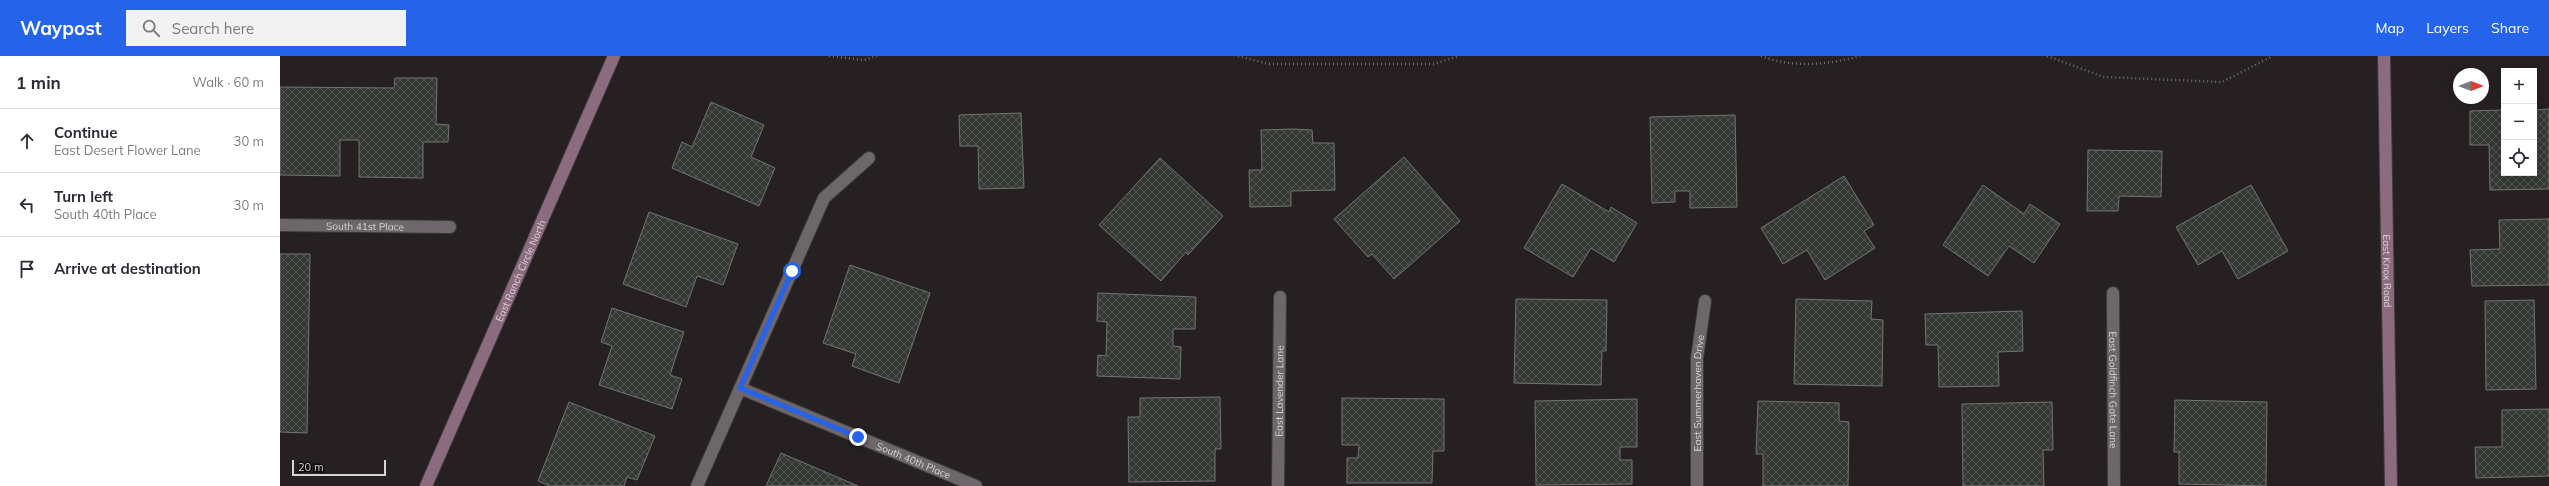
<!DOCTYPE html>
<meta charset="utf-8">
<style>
:root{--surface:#fff;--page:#f2f2f3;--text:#2b2b33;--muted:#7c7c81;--line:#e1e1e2;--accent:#2563eb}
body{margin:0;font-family:Mulish,sans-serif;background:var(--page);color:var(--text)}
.controls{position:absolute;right:12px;top:12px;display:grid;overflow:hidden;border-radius:0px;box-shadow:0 2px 10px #0003}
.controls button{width:36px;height:36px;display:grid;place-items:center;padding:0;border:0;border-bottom:1px solid var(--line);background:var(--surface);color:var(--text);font:20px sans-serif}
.compass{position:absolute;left:2173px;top:12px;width:36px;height:36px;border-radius:50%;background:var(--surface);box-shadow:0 2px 10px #0003;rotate:90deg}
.scale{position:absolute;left:12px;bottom:10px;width:94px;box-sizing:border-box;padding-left:4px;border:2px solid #d8d4d6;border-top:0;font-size:11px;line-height:14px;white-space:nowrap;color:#d8d4d6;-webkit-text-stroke:3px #0d0a0c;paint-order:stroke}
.stop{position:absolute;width:12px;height:12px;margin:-9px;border:3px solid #2563eb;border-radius:50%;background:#fff}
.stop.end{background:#2563eb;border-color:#fff;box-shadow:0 1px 4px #0008}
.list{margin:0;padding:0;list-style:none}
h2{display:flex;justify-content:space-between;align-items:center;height:52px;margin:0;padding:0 16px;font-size:17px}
h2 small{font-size:13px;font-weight:400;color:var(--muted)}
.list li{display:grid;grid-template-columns:26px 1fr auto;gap:12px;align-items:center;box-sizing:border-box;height:64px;padding:0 16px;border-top:1px solid var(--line)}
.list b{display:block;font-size:15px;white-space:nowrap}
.list p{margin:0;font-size:13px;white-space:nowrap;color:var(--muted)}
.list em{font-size:13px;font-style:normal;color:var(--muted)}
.icon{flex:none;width:22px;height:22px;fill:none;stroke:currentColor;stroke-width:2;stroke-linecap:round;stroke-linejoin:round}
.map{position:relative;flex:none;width:2269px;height:430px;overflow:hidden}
header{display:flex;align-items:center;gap:24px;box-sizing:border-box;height:56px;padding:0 20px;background:var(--accent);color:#fff}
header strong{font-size:19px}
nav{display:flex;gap:22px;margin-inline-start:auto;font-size:14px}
.search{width:280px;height:36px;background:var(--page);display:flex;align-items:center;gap:10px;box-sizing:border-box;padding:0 14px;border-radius:0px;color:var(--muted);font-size:15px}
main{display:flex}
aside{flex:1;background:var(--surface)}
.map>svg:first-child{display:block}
</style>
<header>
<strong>Waypost</strong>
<div class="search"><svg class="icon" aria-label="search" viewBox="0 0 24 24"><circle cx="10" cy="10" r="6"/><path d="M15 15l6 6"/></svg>Search here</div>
<nav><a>Map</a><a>Layers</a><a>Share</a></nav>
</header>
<main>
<aside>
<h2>1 min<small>Walk · 60 m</small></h2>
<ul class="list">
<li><svg class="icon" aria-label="ahead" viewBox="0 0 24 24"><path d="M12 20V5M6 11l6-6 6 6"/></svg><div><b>Continue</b><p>East Desert Flower Lane</p></div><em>30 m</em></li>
<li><svg class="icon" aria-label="left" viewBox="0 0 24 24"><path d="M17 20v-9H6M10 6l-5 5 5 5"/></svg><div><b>Turn left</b><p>South 40th Place</p></div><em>30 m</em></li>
<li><svg class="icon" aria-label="arrive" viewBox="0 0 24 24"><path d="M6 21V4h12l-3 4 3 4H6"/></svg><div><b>Arrive at destination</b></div></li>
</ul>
</aside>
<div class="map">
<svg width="2269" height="430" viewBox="0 0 2269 430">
<defs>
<pattern id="building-cross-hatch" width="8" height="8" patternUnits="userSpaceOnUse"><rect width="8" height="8" fill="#353934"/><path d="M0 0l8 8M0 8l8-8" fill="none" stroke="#525551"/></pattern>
</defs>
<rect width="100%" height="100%" fill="#262023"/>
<g fill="url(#building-cross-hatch)" stroke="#717670">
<polygon points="115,22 157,22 156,68 169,69 168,86 143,86 143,122 79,121 79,84 60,84 60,120 0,119 0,31 114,32"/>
<polygon points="431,46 484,69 471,101 495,112 479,150 392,112 402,86 412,91"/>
<polygon points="2269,53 2269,133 2210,134 2209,89 2190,89 2190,55 2224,54 2224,117 2254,117 2254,54"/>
<polygon points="741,57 744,132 699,133 698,90 680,90 679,59"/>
<polygon points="1455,59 1457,151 1410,152 1410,135 1395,135 1395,146 1372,147 1370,61"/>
<polygon points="1013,73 1032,74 1033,87 1054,87 1055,134 1011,135 1011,150 970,151 969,114 982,114 981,74"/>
<polygon points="1808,94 1882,95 1881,141 1839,140 1838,155 1807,155"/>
<polygon points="1124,101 1180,165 1114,223 1092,198 1088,201 1054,163"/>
<polygon points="880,102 943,160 908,199 906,196 881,225 819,169"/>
<polygon points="1564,120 1594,169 1584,175 1595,192 1545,224 1527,194 1503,208 1481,172"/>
<polygon points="1282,128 1329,156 1331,151 1357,167 1334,206 1311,192 1293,221 1244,192"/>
<polygon points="1703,129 1744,158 1750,148 1780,168 1754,207 1729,190 1708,220 1663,189"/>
<polygon points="1971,129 2008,195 1958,223 1942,195 1918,209 1896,171"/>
<polygon points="369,156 458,188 443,229 417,220 406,251 343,228"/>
<polygon points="2269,163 2269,229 2192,230 2190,194 2220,193 2219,164"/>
<polygon points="0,198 30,198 27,377 0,376"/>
<polygon points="570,209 650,237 619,327 572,310 576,298 543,287"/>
<polygon points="818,237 916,241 915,273 893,273 893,290 901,291 900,323 817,320 818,299 826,300 827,266 817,265"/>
<polygon points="1236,243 1327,244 1326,295 1322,295 1321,329 1234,327"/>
<polygon points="1516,243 1592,245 1591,263 1603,264 1602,330 1514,328"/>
<polygon points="2254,244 2256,333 2206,334 2205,245"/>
<polygon points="332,252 404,276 390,319 402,323 392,353 319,329 332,290 321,286"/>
<polygon points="1742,255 1743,295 1718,296 1719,330 1659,331 1658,289 1646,289 1645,258"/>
<polygon points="940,341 941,393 935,393 935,425 849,426 848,361 860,361 860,342"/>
<polygon points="1062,342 1164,343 1164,395 1153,395 1152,427 1067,427 1067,402 1078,402 1079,389 1062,389"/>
<polygon points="1357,343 1357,391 1340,391 1340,404 1352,404 1352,428 1256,429 1255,345"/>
<polygon points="1895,344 1987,346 1986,430 1899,428 1899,396 1894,396"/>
<polygon points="1478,345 1559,347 1559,365 1569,366 1568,430 1483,430 1483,398 1476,398"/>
<polygon points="289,346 375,380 357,424 347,421 344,430 270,430 258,425"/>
<polygon points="1772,346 1773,394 1763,394 1764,430 1683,430 1682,348"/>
<polygon points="2269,353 2269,420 2196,422 2195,391 2222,391 2222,354"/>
<polygon points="501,397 578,430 486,430"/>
</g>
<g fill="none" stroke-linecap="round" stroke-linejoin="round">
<g stroke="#3f3a3c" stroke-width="14">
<g id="street">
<path id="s1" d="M 0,169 L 170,171"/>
<path id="s2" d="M 1833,237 L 1834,430"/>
<path id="s3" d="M 460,332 L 696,430"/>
<polyline points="417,430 544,142 589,102"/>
<path id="s4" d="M 998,430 L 1000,241"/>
<path id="s5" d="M 1417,430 L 1417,302 L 1425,245"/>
</g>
</g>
<g stroke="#3f3a3c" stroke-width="14">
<g id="secondary">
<path id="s6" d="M 2104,0 L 2111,430"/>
<path id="s7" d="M 146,430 L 334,0"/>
</g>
</g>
<g stroke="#726c6f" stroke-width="2.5" stroke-dasharray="1 3" stroke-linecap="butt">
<polyline points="549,0 584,4 597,0"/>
<polyline points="958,0 989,8 1154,8 1179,0"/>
<path d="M 1481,0 C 1512,12 1548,9 1580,0"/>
<polyline points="1767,0 1824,21 1942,26 1993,0"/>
</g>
<use href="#street" stroke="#6d666a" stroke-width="12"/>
<use href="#secondary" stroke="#8c6b7e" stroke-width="12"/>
</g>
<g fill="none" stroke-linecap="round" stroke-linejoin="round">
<polyline stroke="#2563eb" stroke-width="5" points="512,215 460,332 578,381"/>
</g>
<g text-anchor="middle" stroke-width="3" stroke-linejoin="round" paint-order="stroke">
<g font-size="10" fill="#d8d4d6" stroke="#0d0a0c">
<text dy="4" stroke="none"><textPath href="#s1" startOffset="85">South 41st Place</textPath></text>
<text dy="4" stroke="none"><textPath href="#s7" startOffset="235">East Ranch Circle North</textPath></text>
<text dy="4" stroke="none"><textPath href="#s6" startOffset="215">East Knox Road</textPath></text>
<text dy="4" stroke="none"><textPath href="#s2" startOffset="97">East Goldfinch Gate Lane</textPath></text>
<text dy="4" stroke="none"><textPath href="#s4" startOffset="95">East Lavender Lane</textPath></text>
<text dy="4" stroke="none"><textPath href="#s5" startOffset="93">East Summerhaven Drive</textPath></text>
<text dy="4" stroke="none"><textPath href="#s3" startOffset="188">South 40th Place</textPath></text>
</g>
</g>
</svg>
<div class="controls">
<button>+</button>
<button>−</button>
<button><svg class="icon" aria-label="locate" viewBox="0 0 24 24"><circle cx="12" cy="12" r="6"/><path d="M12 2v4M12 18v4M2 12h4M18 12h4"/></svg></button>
</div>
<svg class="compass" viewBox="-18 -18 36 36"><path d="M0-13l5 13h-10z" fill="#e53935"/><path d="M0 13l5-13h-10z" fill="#7c7c81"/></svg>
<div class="scale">20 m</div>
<div class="stop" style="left:512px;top:215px"></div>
<div class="stop end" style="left:578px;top:381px"></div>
</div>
</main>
